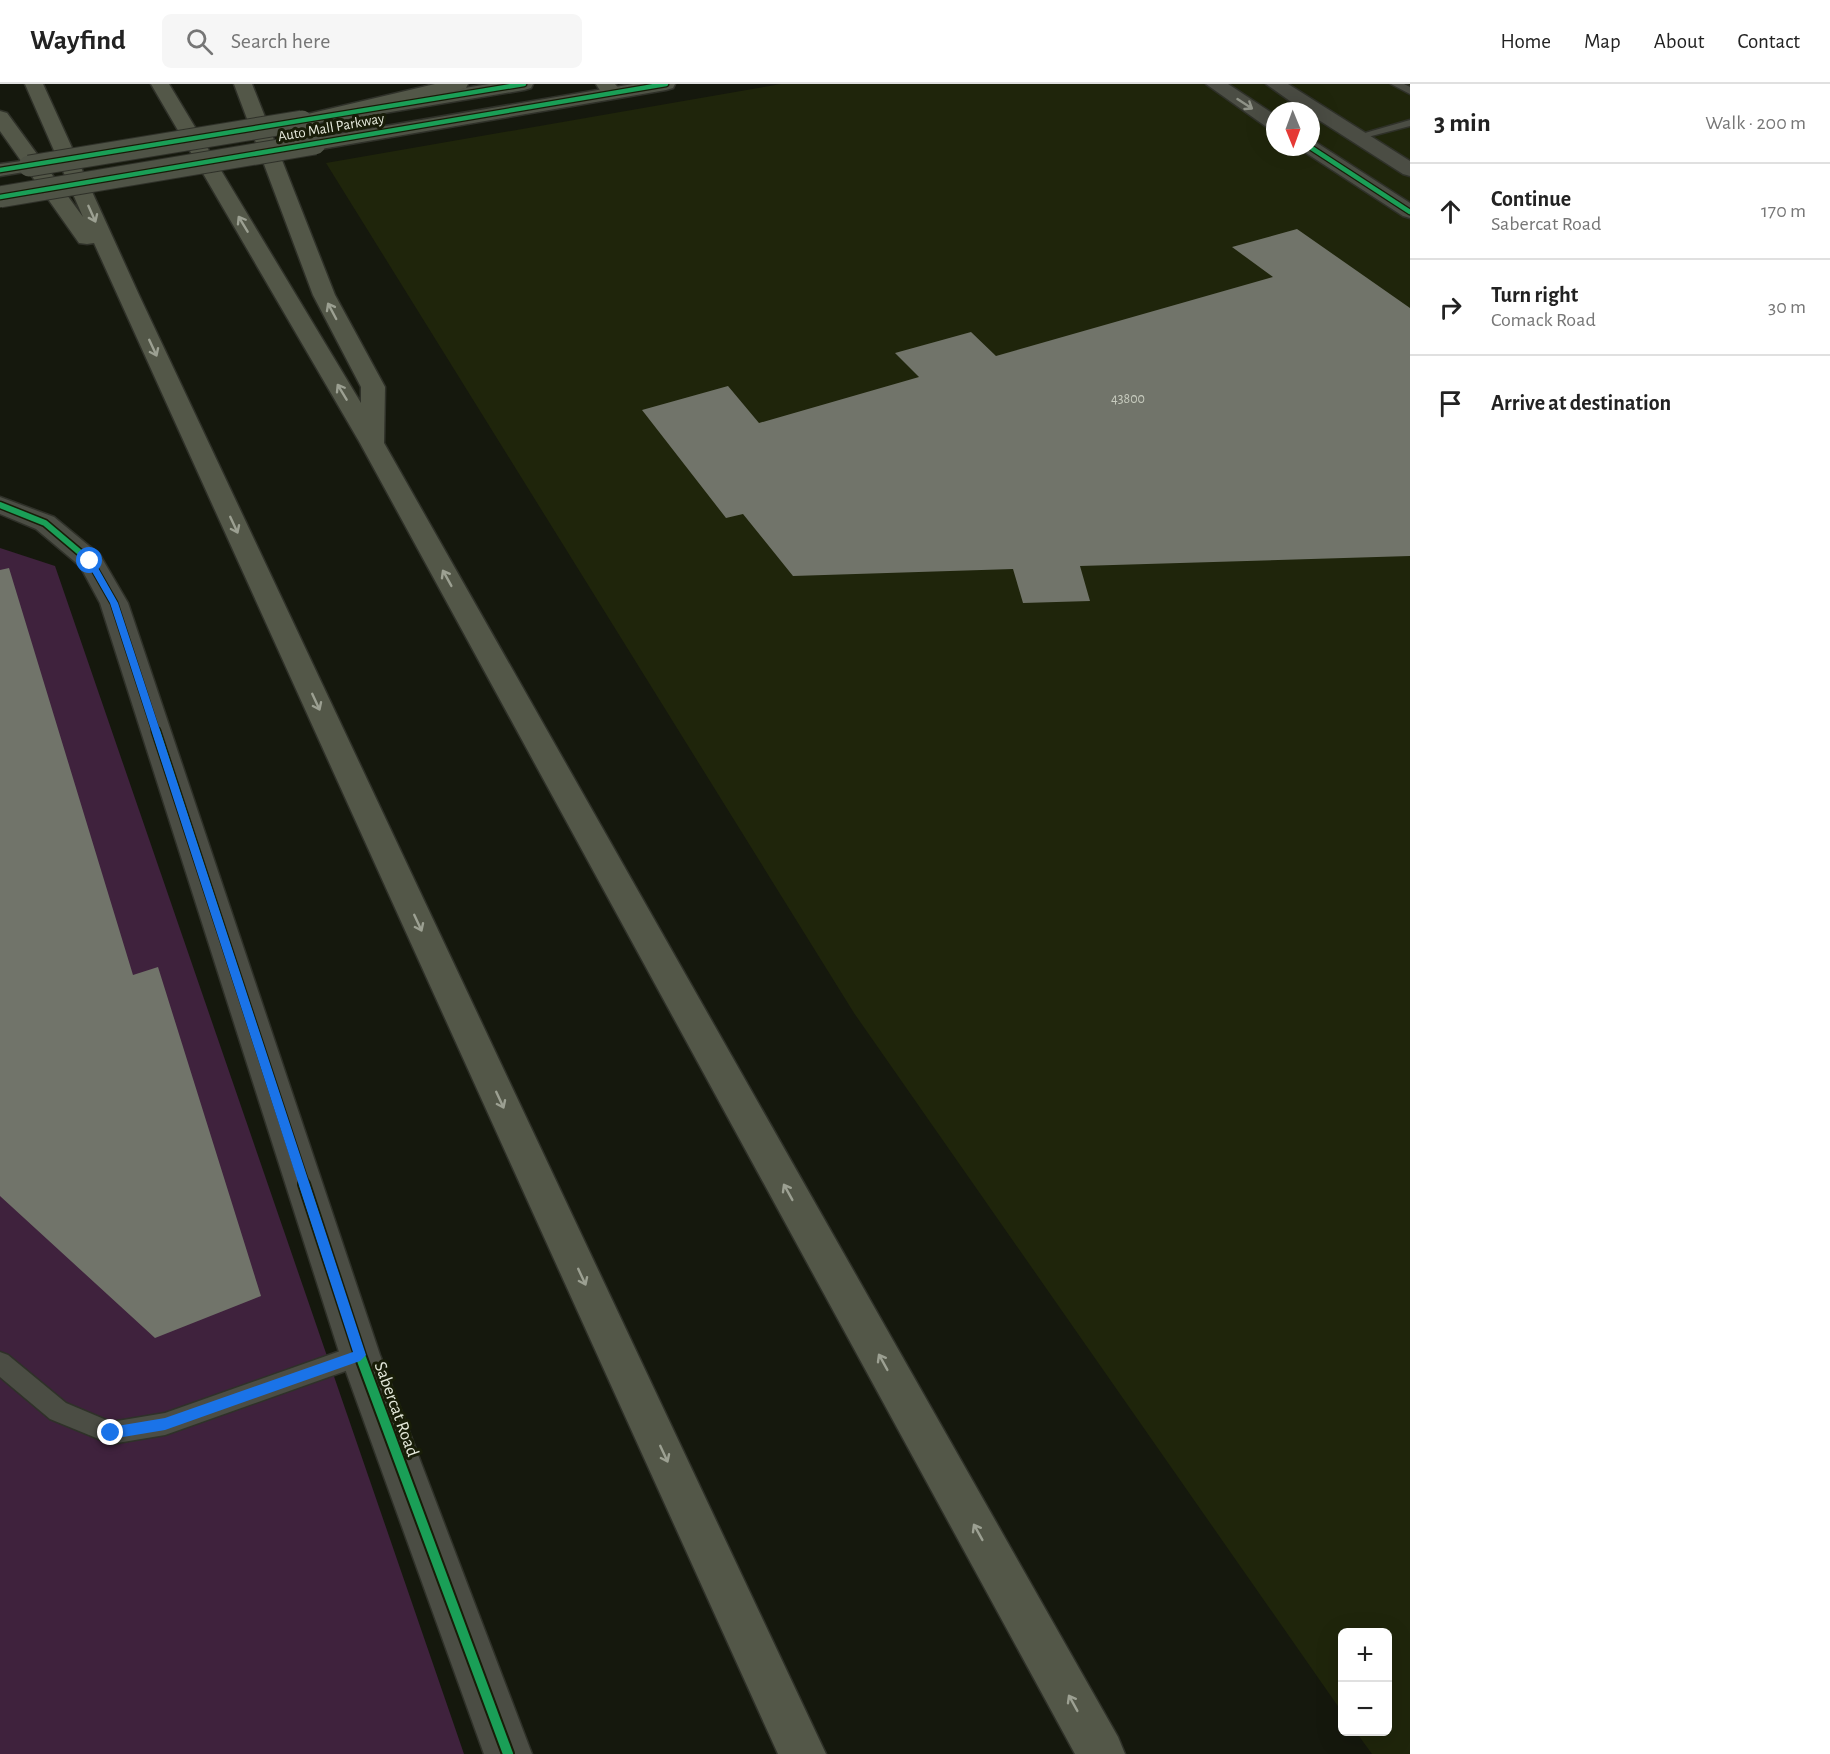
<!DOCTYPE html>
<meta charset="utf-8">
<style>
:root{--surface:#fff;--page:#f6f6f6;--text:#222;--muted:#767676;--line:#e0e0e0}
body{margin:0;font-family:"Alegreya Sans",sans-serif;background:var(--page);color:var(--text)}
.controls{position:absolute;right:18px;bottom:18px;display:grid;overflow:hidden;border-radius:9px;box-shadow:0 6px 24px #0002}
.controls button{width:54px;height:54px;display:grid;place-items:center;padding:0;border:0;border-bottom:2px solid var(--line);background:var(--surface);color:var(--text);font:30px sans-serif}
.compass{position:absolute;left:1266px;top:18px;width:54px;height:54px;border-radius:50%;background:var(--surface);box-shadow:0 6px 24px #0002;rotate:179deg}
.stop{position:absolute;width:18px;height:18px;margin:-14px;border:4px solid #1a73e8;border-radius:50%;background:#fff}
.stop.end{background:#1a73e8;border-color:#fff;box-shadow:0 2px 6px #0008}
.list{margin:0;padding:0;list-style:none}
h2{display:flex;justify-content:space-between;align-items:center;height:78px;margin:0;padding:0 24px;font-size:26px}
h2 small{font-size:20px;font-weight:400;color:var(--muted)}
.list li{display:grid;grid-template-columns:39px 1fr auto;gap:18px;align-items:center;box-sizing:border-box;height:96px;padding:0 24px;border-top:2px solid var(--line)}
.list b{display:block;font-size:22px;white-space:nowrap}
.list p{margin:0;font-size:20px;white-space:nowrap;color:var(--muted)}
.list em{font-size:20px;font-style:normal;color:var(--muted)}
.icon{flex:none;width:33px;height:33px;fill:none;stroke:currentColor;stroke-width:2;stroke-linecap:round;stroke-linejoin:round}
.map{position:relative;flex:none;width:1410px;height:1670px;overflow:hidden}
header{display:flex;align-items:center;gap:36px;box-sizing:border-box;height:84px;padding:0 30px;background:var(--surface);border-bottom:2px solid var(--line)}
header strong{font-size:28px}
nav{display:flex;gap:33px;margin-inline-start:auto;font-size:21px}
.search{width:420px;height:54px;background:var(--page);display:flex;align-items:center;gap:15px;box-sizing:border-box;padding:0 21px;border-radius:9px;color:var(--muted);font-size:22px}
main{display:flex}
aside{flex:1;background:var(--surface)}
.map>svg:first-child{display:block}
</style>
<header>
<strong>Wayfind</strong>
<div class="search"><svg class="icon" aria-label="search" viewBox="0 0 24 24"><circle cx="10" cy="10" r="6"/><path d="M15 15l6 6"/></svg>Search here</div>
<nav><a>Home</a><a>Map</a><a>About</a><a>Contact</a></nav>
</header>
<main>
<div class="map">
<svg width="1410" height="1670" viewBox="0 0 1410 1670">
<rect width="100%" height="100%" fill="#15180d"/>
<path fill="#1f250b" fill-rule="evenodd" d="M 781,0 L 1410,0 L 1410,1670 L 1372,1670 L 1356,1648 L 1388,1648 L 1388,1548 L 1342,1548 L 1342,1628 L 854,929 L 326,79 ZM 1275,27 L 1311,27 L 1311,63 L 1275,63 Z"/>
<polygon fill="#3f223d" points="0,464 55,482 464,1670 0,1670"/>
<g fill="#71746a">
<polygon points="1297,145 1410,224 1410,472 1080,482 1090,517 1023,519 1013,485 793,492 743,430 726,434 642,326 728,302 759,339 919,293 895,269 971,248 996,272 1273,193 1232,163"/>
<polygon points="9,484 133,891 158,883 261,1212 155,1254 0,1112 0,486"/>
</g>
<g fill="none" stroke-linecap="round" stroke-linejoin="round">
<g stroke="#2f3129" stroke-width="3">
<g id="lane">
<polygon points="1391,0 1404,0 1410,3 1410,10"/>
<polygon points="1410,36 1410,42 1356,56 1351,53"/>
<polygon points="360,1260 368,1263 371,1271 368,1279 165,1351 111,1360 50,1335 0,1293 0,1268 8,1271 66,1319 111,1338 165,1329"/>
</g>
</g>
<g stroke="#2f3129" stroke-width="3">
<polygon id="street" points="0,413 54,433 100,471 128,519 380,1271 532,1670 484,1670 340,1271 100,519 80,482 36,445 0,430"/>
</g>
<g stroke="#2f3129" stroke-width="3">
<g id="secondary">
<polygon points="1206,0 1228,0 1275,31 1275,46 1268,44"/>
<polygon points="1266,0 1288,0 1410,77 1410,92 1403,90 1311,31 1311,27 1304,27"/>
<polygon points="1311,57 1317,59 1410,119 1410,134 1403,132 1303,67 1300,63 1311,63"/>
</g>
</g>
<g stroke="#2f3129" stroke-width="3">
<g id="primary">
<polygon points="489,0 533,0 531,4 524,6 342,36 335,34 332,30 335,26 342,24"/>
<polygon points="633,0 675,0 673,4 666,6 315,66 308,64 305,60 308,56 315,54"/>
<polygon points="29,76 36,78 39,82 36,86 0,92 0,80"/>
</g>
</g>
<g stroke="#2f3129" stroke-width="3">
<g id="highway">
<polygon points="25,0 43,0 139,211 826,1670 778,1670 94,159 87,160 79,159 0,47 0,27 7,29 83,133"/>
<polygon points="151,0 169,0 361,319 361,303 313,211 234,0 252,0 335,211 385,303 384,359 1118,1653 1125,1670 1075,1670 360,359"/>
<polygon points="435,0 468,0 466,4 302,43 295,41 292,37 295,33"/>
<path d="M 596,0 L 615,0 L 623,9 L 620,13 C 607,16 602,10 596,0 Z"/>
</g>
</g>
<use href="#lane" fill="#4b4d44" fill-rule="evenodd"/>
<use href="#street" fill="#4b4d44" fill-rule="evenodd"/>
<use href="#secondary" fill="#4b4d44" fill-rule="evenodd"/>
<use href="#primary" fill="#4f5346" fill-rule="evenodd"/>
<use href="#highway" fill="#535748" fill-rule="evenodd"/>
<g stroke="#2f3129" stroke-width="23" stroke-linecap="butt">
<g id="primary-bridge">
<polyline points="29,82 302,37"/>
<polyline points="0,113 315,60"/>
</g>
</g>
<use href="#primary-bridge" stroke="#4f5346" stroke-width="21"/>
<g stroke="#181d08" stroke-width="7">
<g id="cycleway-far3">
<polyline points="1310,63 1410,128"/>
<polyline points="0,86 524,0"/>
<polyline points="0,113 666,0"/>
</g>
</g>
<g stroke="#181d08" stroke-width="9">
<polyline id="cycleway-far2" points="0,421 45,439 90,477 114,519 156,648"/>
</g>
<g stroke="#181d08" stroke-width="11">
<polyline id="cycleway-far1" points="156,647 305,1101"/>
</g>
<g stroke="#181d08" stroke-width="14">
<polyline id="cycleway" points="304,1100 360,1271 508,1670"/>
</g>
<use href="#cycleway-far3" stroke="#1a9f57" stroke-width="4.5"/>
<use href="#cycleway-far2" stroke="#1a9f57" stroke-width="6"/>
<use href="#cycleway-far1" stroke="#1a9f57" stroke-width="8"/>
<use href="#cycleway" stroke="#1a9f57" stroke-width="10"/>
</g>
<defs><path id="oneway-shaft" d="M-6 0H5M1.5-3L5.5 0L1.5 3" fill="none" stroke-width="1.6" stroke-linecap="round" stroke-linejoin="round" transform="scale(1.5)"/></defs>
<use stroke="#909388" href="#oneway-shaft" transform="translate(1245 20) rotate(33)"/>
<g stroke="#9ca092">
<use href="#oneway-shaft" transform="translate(92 130) rotate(66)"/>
<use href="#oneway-shaft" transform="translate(243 140) rotate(-121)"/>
<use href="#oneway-shaft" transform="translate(332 227) rotate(-118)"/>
<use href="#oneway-shaft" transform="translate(153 264) rotate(65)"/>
<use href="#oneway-shaft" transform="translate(342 308) rotate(-121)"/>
<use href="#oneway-shaft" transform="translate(234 441) rotate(65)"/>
<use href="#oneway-shaft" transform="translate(447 494) rotate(-119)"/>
<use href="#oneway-shaft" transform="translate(316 618) rotate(65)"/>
<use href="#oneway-shaft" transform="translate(418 839) rotate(65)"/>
<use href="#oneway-shaft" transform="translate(500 1016) rotate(65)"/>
<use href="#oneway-shaft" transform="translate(788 1108) rotate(-119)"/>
<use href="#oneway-shaft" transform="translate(582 1193) rotate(65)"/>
<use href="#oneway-shaft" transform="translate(883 1278) rotate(-119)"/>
<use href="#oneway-shaft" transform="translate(664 1370) rotate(65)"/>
<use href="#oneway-shaft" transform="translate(978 1448) rotate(-119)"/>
<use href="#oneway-shaft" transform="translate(1073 1619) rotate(-119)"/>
</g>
<polygon fill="#1a73e8" points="87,475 93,475 118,519 366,1271 360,1277 165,1346 111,1355 105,1349 111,1343 165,1334 353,1268 110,519 86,477"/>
<g text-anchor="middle" stroke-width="6" stroke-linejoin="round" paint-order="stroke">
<g font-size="14" fill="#c8ccbf">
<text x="1128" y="319">43800</text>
</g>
<g font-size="15" fill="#e5e9db" stroke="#181d08">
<text transform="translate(331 43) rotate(-10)" y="5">Auto Mall Parkway</text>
</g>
<g font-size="18" fill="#e5e9db" stroke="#181d08">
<text transform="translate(397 1325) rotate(70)" y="6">Sabercat Road</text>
</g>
</g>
</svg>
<div class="controls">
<button>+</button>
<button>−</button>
</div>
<svg class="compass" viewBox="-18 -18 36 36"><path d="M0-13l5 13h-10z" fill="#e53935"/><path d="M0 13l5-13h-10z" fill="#767676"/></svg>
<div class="stop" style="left:90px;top:477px"></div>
<div class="stop end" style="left:111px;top:1349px"></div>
</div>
<aside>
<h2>3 min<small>Walk · 200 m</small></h2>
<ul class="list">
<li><svg class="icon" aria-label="ahead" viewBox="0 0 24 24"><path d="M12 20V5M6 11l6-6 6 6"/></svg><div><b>Continue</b><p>Sabercat Road</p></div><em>170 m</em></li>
<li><svg class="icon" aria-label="right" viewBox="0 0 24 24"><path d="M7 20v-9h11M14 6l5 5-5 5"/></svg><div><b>Turn right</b><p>Comack Road</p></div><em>30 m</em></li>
<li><svg class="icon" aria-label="arrive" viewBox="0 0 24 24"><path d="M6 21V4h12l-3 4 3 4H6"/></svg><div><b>Arrive at destination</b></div></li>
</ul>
</aside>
</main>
